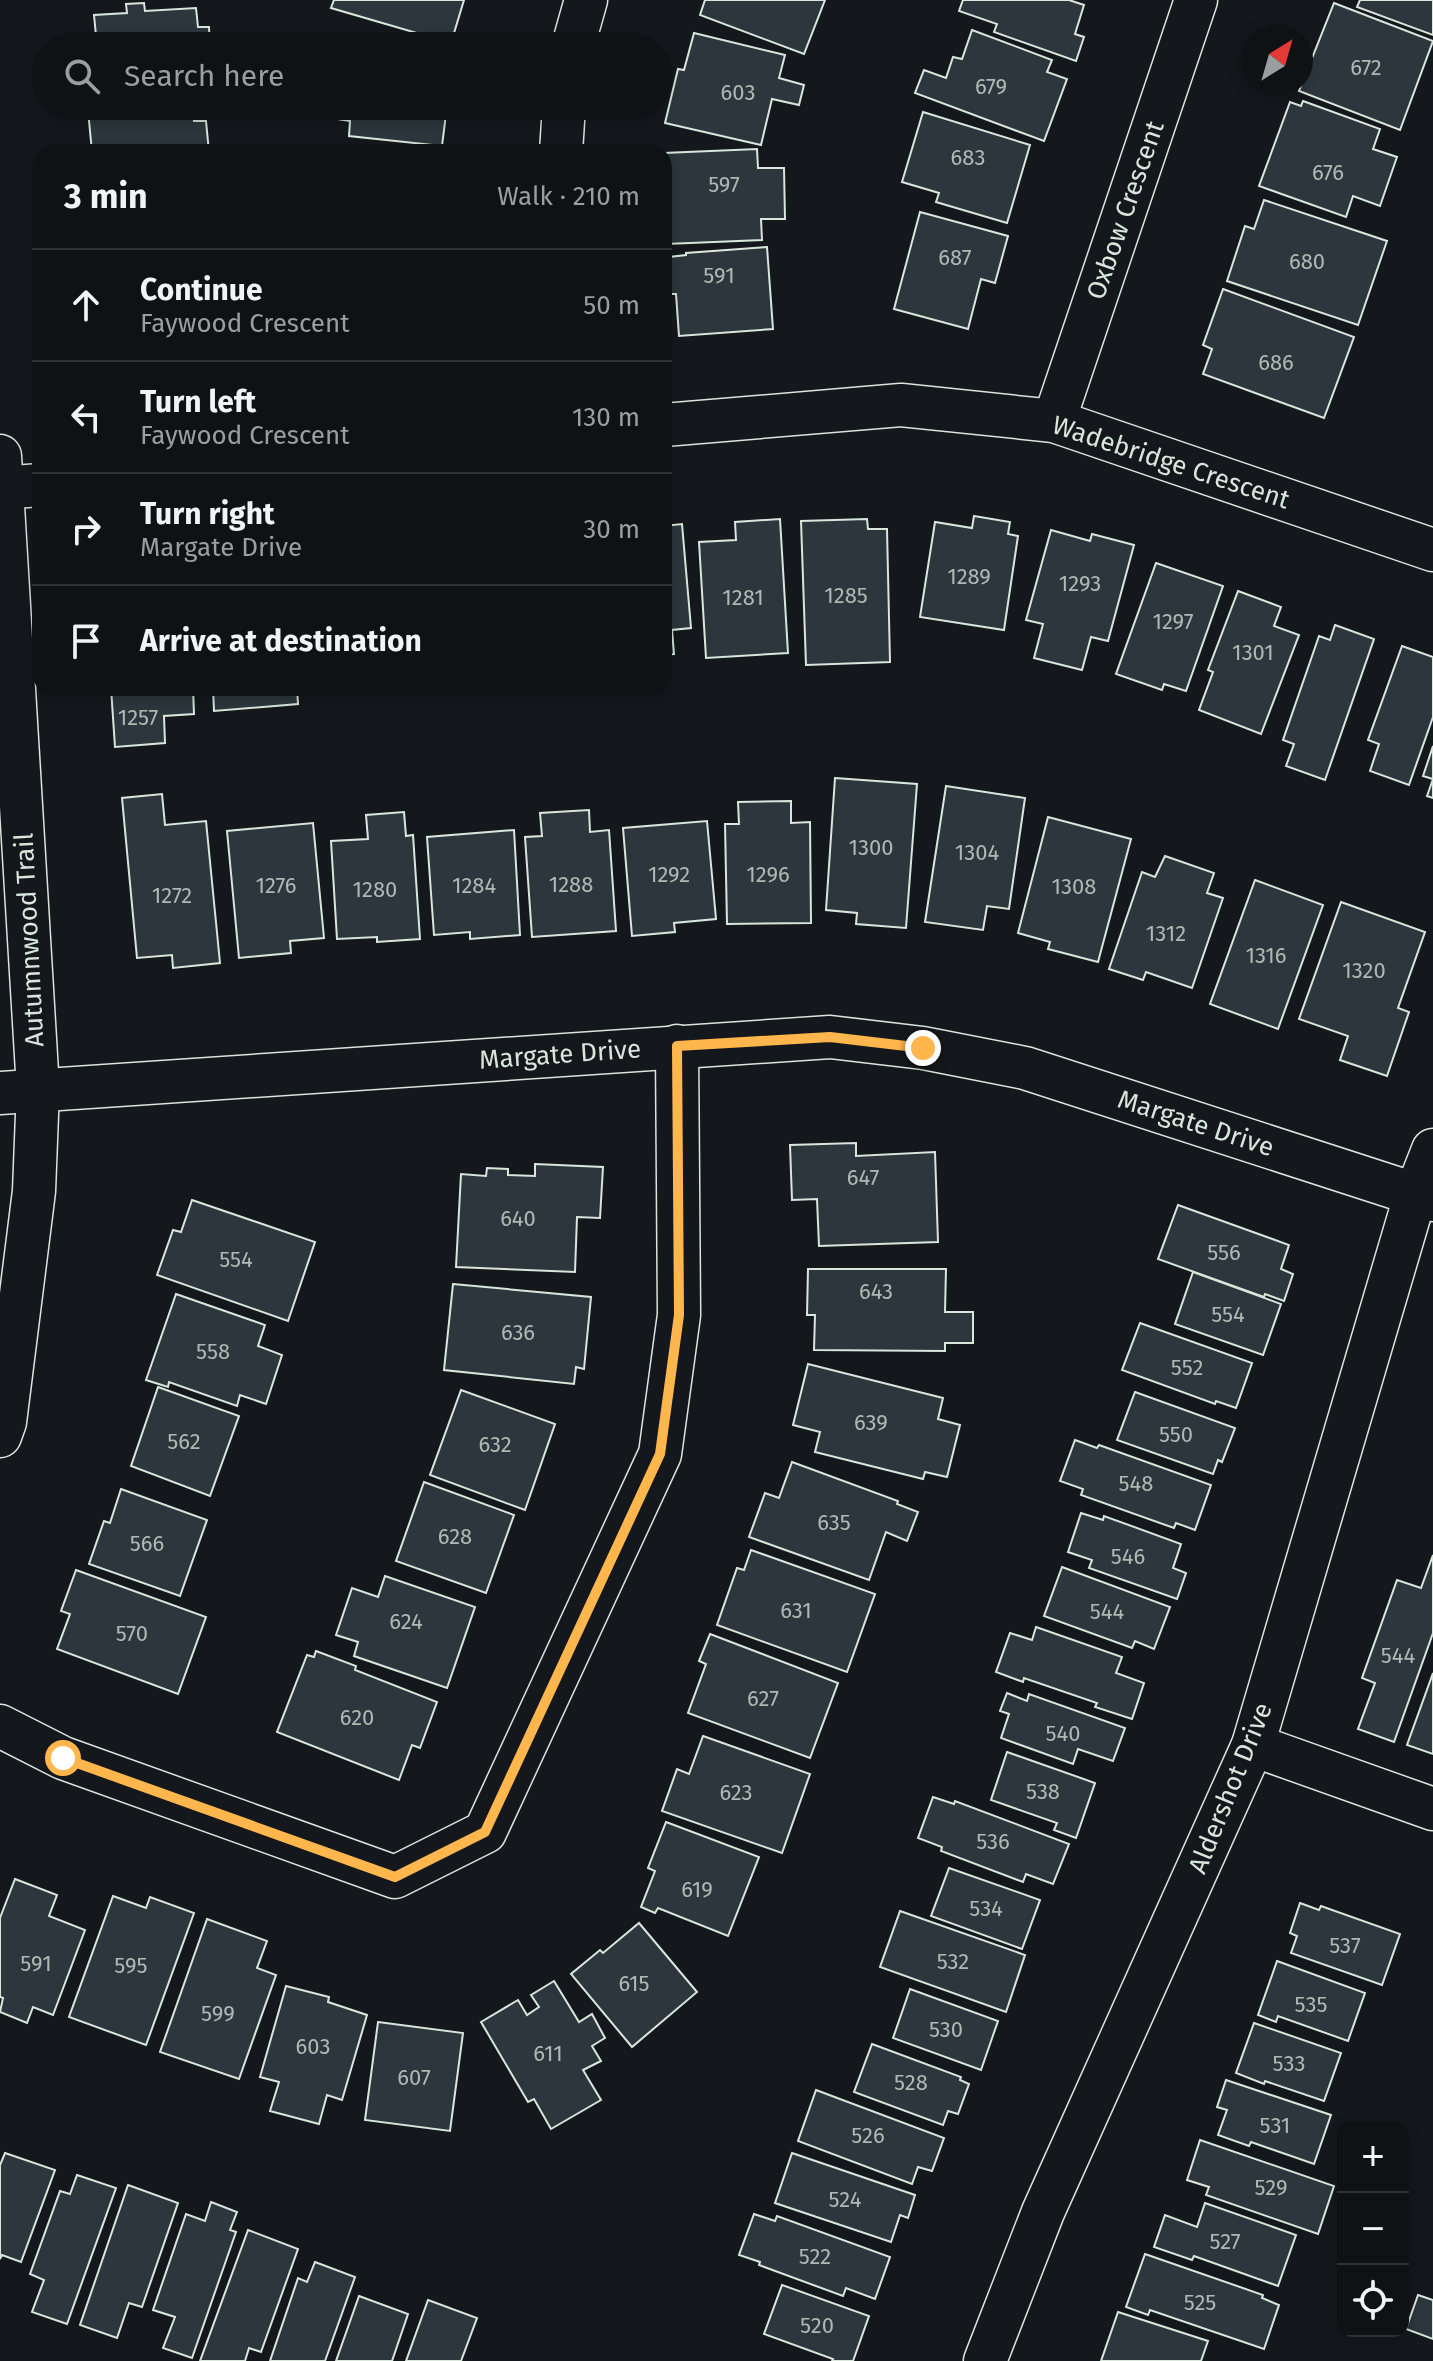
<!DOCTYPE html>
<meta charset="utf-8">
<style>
:root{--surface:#0f1215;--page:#1d2022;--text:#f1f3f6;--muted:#9b9ea0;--line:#2f3234}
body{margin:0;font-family:"Fira Sans",sans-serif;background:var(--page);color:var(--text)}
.controls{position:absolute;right:24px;bottom:24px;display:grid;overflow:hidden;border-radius:16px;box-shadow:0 4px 12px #0003}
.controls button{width:72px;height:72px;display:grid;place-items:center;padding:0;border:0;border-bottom:2px solid var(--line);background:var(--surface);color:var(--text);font:40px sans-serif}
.compass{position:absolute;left:1241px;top:24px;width:72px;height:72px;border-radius:50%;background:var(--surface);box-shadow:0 4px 12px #0003;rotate:37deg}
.stop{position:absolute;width:24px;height:24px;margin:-18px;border:6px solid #ffb74d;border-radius:50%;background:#fff}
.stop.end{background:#ffb74d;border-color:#fff;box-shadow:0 2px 8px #0008}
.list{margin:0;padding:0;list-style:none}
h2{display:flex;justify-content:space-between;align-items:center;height:104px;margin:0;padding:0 32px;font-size:34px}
h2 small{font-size:26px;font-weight:400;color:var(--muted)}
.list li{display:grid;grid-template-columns:52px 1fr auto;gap:24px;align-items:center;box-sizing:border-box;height:112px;padding:0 32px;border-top:2px solid var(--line)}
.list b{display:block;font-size:30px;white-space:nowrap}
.list p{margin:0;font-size:26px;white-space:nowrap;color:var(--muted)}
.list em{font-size:26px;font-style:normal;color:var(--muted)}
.icon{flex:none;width:44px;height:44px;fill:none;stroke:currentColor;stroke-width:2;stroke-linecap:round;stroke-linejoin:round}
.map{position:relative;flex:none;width:1433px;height:2361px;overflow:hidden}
.search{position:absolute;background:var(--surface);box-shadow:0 4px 12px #0003;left:32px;top:32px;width:640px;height:88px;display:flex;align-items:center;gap:20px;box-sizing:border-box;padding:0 28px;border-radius:44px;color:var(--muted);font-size:30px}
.panel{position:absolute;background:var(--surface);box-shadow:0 4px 12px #0003;left:32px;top:144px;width:640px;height:552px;border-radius:24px}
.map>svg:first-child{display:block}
</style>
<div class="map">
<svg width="1433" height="2361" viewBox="0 0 1433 2361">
<rect width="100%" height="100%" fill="#14181c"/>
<g fill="#2c363c" stroke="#d8e6dc" stroke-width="2">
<polygon points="334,0 464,0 451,43 331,8"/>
<polygon points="705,0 825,0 804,54 700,15"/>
<polygon points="963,0 1069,0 1084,5 1075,34 1084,37 1076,61 994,32 997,24 959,11"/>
<polygon points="1360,0 1433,0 1433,35 1357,7"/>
<polygon points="144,3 145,11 196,8 198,27 209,27 210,46 97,46 94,15 127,13 126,4"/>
<polygon points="1334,3 1433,41 1400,130 1299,91"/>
<polygon points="972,30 1052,60 1047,72 1067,79 1044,141 915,93 924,70 946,78 953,57 962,59"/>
<polygon points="694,33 785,55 779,78 804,85 799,105 772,99 761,145 665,123 678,69 684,70"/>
<polygon points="362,39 427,46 361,46"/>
<polygon points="1303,101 1380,129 1373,149 1397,157 1380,206 1353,196 1346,217 1259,186 1290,102 1301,106"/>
<polygon points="84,106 192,106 194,121 206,121 209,152 92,152 88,110 85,110"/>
<polygon points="325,106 447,106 442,146 349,136 350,121 324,117"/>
<polygon points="923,112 1030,145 1007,223 936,202 939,193 902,182"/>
<polygon points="757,149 758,168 784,168 785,219 761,219 762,240 666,244 664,153"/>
<polygon points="433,150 433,152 337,152"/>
<polygon points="1264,200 1387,241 1358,325 1227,281 1245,226 1254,229"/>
<polygon points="920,212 1008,236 995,283 981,279 968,329 894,309"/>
<polygon points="767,247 773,329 679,336 676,294 671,294 669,257 686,255 686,253"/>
<polygon points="1223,289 1354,337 1324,418 1203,374 1212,349 1203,345"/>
<polygon points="974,516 1010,522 1008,534 1018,536 1004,630 920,617 935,522 972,528"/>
<polygon points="780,519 788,653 706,658 699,542 736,540 735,522"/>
<polygon points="867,519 868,529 887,529 890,662 806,665 801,521"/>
<polygon points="682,524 691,628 672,630 674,654 664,655 664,526"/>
<polygon points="1051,530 1090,541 1092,534 1134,545 1108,641 1091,637 1082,670 1034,658 1043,624 1026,620"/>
<polygon points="1156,563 1223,586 1186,691 1164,684 1162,690 1116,674"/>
<polygon points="1238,591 1281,607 1274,626 1299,635 1261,734 1199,710 1213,672 1208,670"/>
<polygon points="1335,625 1374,639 1325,780 1286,766 1294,744 1283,740 1319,636 1330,640"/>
<polygon points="1402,646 1433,657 1433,717 1409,785 1370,771 1379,744 1368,740"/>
<polygon points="111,688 193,688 194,714 164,716 165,743 115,747"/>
<polygon points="213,688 297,688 298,704 214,711"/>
<polygon points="1433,746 1433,798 1427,796 1433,779 1423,776"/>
<polygon points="835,778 917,784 906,928 856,924 857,913 826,910"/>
<polygon points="946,786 1025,798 1009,909 987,906 983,930 925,922"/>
<polygon points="162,794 165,825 206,821 220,963 173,968 172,955 137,958 122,798"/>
<polygon points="791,801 791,823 810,822 811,923 727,924 725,824 739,824 738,802"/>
<polygon points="589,810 590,832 609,830 616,931 532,937 525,837 542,836 540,813"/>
<polygon points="404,812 406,836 413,835 420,939 377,942 377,937 337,939 331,841 368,839 366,815"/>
<polygon points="1048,817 1131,839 1098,962 1048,949 1050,942 1018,933"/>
<polygon points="707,821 716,919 674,923 675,932 632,936 623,828"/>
<polygon points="313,823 324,938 290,941 291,953 239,958 227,831"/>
<polygon points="514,830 520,935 470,939 470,932 434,935 427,837"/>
<polygon points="1165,856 1214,873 1207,893 1223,898 1192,988 1146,972 1143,980 1109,969 1142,872 1155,877"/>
<polygon points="1255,880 1323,905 1278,1029 1210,1004"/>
<polygon points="1341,902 1425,932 1398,1008 1409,1012 1387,1076 1340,1060 1348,1036 1299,1019"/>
<polygon points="856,1143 856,1156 935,1152 938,1242 819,1246 817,1199 792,1200 790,1145"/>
<polygon points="535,1164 603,1167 600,1218 577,1217 575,1272 456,1267 461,1174 486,1176 487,1168 508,1169 508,1175 535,1176"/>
<polygon points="192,1200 315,1242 288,1321 157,1275 173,1230 181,1232"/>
<polygon points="1178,1205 1289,1245 1281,1269 1293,1274 1284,1301 1265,1294 1264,1297 1158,1259"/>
<polygon points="808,1269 946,1269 945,1312 973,1312 973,1343 945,1343 945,1351 814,1350 815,1315 807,1315"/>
<polygon points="1193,1272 1281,1304 1263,1355 1175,1324"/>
<polygon points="453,1284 591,1297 584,1369 576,1367 574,1384 444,1370"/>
<polygon points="176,1294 265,1325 258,1346 282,1355 266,1404 240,1395 237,1406 169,1382 168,1387 146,1380"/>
<polygon points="1140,1323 1252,1363 1236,1408 1216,1401 1215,1404 1122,1370"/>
<polygon points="808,1364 943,1398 938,1419 960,1425 947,1477 925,1472 923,1479 815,1452 820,1432 793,1425"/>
<polygon points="158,1387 239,1416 210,1496 131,1466"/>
<polygon points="461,1390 555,1424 525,1510 430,1475"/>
<polygon points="1135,1392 1235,1428 1222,1462 1218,1460 1213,1474 1117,1440"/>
<polygon points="1075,1440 1097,1448 1099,1445 1211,1485 1195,1530 1176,1523 1174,1528 1081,1495 1083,1489 1060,1481"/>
<polygon points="792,1462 898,1501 897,1504 918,1512 907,1541 886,1532 869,1580 749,1537 765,1493 779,1498"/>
<polygon points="424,1482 514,1515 486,1593 396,1561"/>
<polygon points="121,1489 207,1520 180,1596 89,1564 104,1521 110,1523"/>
<polygon points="1081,1513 1103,1520 1104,1516 1181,1544 1173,1568 1186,1573 1177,1599 1089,1568 1092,1560 1068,1552"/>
<polygon points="751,1550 875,1594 847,1672 717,1625 737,1568 744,1570"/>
<polygon points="1433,1555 1433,1633 1394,1742 1358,1729 1375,1683 1362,1678 1397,1580 1421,1588"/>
<polygon points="1062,1567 1170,1607 1154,1649 1135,1641 1132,1648 1044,1616"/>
<polygon points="76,1570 206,1617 178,1694 57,1649 70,1614 61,1611"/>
<polygon points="385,1576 475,1607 447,1688 354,1656 358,1642 336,1635 352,1588 378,1597"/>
<polygon points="1036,1627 1122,1657 1116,1673 1144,1683 1132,1719 1095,1707 1097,1703 1024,1678 1023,1682 996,1672 1010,1633 1032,1640"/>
<polygon points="710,1634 838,1683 810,1758 688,1713 706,1664 699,1661"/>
<polygon points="316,1651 356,1666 355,1670 437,1702 420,1748 412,1745 399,1780 277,1732 307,1655 314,1657"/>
<polygon points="1433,1673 1433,1754 1407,1745"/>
<polygon points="1007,1693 1027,1701 1029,1694 1125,1728 1113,1761 1078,1749 1073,1764 1001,1738 1009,1714 1000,1711"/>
<polygon points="703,1736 810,1774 782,1853 662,1811 677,1769 689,1774"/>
<polygon points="1007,1752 1095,1783 1076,1838 1054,1830 1057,1823 991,1800"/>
<polygon points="933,1797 954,1804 955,1801 1069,1844 1053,1884 1026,1874 1023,1882 941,1851 942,1847 918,1838"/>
<polygon points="666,1822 759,1857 728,1936 658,1908 655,1913 641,1907 655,1871 648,1868"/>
<polygon points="949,1868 1040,1900 1022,1949 931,1916"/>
<polygon points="15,1879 57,1895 49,1916 85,1930 53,2015 33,2007 27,2023 0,2012 3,1998 0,1997 0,1918"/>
<polygon points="113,1896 146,1908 150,1897 194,1913 146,2045 69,2017"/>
<polygon points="1300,1903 1319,1910 1321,1906 1400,1934 1382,1985 1291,1953 1297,1936 1290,1933"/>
<polygon points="900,1911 1025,1955 1006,2012 880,1967"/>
<polygon points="207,1919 267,1941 257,1968 276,1975 239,2079 160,2052"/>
<polygon points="639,1923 697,1992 632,2047 571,1974 600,1950 603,1953"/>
<polygon points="1277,1961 1365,1993 1348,2041 1278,2016 1276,2022 1258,2015"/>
<polygon points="554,1981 579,2022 592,2014 605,2038 592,2046 601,2061 583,2070 601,2100 551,2129 534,2099 528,2102 481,2022 518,2000 527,2015 539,2007 531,1995"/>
<polygon points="286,1986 329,1997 328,2002 367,2015 342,2100 327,2095 319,2124 270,2111 279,2082 260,2077"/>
<polygon points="910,1989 998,2021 981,2070 893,2038"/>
<polygon points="378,2022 463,2033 450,2131 365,2120"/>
<polygon points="1254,2023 1341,2053 1324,2101 1265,2081 1264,2084 1236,2073"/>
<polygon points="872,2044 961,2077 960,2080 969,2084 958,2114 948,2111 943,2125 854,2092"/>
<polygon points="1226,2080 1331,2115 1314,2164 1251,2142 1249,2146 1218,2135 1227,2110 1217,2107"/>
<polygon points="816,2090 944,2138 932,2171 918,2167 912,2184 798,2141"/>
<polygon points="1200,2140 1334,2186 1318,2234 1206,2195 1209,2187 1187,2180"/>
<polygon points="5,2153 55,2170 21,2262 2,2255 0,2259 0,2165"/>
<polygon points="792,2153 915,2195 908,2218 900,2215 891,2242 775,2203"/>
<polygon points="77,2175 116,2188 67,2324 32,2312 44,2280 30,2274 60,2191 70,2194"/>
<polygon points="128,2185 178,2203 142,2307 129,2303 117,2338 80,2325"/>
<polygon points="211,2202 237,2212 230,2230 236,2232 192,2358 163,2348 175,2317 153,2310 186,2214 205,2221"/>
<polygon points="1205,2203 1296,2235 1278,2286 1194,2256 1192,2260 1154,2247 1165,2215 1197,2227"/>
<polygon points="754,2214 775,2221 777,2216 890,2257 875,2299 846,2288 843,2296 759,2265 760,2262 739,2255"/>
<polygon points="248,2230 298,2249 261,2352 249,2348 245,2361 200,2361"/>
<polygon points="1145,2254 1263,2295 1262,2298 1279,2305 1264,2349 1150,2310 1148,2315 1126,2307"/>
<polygon points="315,2262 355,2277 325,2361 270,2361 298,2278 307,2282"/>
<polygon points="782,2285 869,2316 853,2361 832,2361 833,2359 764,2334"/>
<polygon points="1418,2295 1433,2300 1433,2339 1406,2329"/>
<polygon points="359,2296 408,2314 392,2361 336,2361"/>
<polygon points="428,2300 477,2318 461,2361 406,2361"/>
<polygon points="1118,2312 1208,2341 1201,2361 1101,2361"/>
</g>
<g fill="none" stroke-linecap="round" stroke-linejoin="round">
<g stroke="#d8e6dc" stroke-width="45">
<g id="minor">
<polyline points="573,46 586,0"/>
<polyline points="561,152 564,106"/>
<polyline points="1054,421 1196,0"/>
<polyline points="664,425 901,405 1054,421 1433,550"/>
<polyline points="0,456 38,1089 34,1191 5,1422 0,1436"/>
<polyline points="0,488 40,485"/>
<polyline points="0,1093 830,1037 923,1048 1025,1068 1433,1200"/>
<polyline points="0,1726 63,1758 395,1877 485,1832 660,1454 679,1315 677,1046"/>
<polyline points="1253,1745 1433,1809"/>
<polyline points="985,2361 1043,2212 1253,1745 1416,1193 1433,1150"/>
</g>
</g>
<use href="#minor" stroke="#14181c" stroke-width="42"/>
</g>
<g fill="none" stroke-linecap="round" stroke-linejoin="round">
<polyline stroke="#ffb74d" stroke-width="10" points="63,1758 395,1877 485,1832 660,1454 679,1315 677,1046 830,1037 923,1048"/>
</g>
<g text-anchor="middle" stroke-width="6" stroke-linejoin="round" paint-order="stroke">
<g font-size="22" fill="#adbab4">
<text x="1366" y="75">672</text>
<text x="991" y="94">679</text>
<text x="738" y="100">603</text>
<text x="968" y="165">683</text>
<text x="1328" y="180">676</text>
<text x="724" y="192">597</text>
<text x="955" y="265">687</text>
<text x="1307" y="269">680</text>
<text x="719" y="283">591</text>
<text x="1276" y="370">686</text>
<text x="969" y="584">1289</text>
<text x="1080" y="591">1293</text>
<text x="846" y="603">1285</text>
<text x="743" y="605">1281</text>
<text x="1173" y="629">1297</text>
<text x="1253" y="660">1301</text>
<text x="138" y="725">1257</text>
<text x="871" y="855">1300</text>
<text x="977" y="860">1304</text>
<text x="669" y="882">1292</text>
<text x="768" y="882">1296</text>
<text x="571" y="892">1288</text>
<text x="276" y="893">1276</text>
<text x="474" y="893">1284</text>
<text x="1074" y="894">1308</text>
<text x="375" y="897">1280</text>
<text x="172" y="903">1272</text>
<text x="1166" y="941">1312</text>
<text x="1266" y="963">1316</text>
<text x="1364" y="978">1320</text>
<text x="863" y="1185">647</text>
<text x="518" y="1226">640</text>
<text x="1224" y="1260">556</text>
<text x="236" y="1267">554</text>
<text x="876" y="1299">643</text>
<text x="1228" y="1322">554</text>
<text x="518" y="1340">636</text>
<text x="213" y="1359">558</text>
<text x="1187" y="1375">552</text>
<text x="871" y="1430">639</text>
<text x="1176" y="1442">550</text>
<text x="184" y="1449">562</text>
<text x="495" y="1452">632</text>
<text x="1136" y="1491">548</text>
<text x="834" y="1530">635</text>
<text x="455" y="1544">628</text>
<text x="147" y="1551">566</text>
<text x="1128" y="1564">546</text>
<text x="796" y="1618">631</text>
<text x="1107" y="1619">544</text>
<text x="406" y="1629">624</text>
<text x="132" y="1641">570</text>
<text x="1398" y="1663">544</text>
<text x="763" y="1706">627</text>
<text x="357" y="1725">620</text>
<text x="1063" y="1741">540</text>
<text x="1043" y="1799">538</text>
<text x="736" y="1800">623</text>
<text x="993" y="1849">536</text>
<text x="697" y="1897">619</text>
<text x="986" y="1916">534</text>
<text x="1345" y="1953">537</text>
<text x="953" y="1969">532</text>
<text x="36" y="1971">591</text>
<text x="131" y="1973">595</text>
<text x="634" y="1991">615</text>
<text x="1311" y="2012">535</text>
<text x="218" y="2021">599</text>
<text x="946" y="2037">530</text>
<text x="313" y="2054">603</text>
<text x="548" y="2061">611</text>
<text x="1289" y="2071">533</text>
<text x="414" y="2085">607</text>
<text x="911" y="2090">528</text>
<text x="1275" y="2133">531</text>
<text x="868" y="2143">526</text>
<text x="1271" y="2195">529</text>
<text x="845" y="2207">524</text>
<text x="1225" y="2249">527</text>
<text x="815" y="2264">522</text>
<text x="1200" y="2310">525</text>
<text x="817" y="2333">520</text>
</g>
<g font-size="26" fill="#d8e6dc" stroke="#14181c">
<text transform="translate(1125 210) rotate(-71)" y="9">Oxbow Crescent</text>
<text transform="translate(1171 462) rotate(18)" y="9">Wadebridge Crescent</text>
<text transform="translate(29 940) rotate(-93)" y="9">Autumnwood Trail</text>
<text transform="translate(560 1054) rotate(-4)" y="9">Margate Drive</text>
<text transform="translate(1196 1123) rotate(18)" y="9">Margate Drive</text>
<text transform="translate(1230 1788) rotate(-68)" y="9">Aldershot Drive</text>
</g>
</g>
</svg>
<div class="controls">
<button>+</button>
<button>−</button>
<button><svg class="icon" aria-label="locate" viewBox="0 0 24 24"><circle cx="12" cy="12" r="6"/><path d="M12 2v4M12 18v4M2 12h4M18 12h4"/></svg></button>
</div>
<svg class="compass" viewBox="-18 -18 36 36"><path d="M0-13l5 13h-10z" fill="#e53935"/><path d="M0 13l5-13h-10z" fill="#9b9ea0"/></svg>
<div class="stop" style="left:63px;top:1758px"></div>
<div class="stop end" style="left:923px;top:1048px"></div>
<div class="search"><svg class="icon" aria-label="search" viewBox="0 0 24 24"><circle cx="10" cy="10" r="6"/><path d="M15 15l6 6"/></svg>Search here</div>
<section class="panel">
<h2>3 min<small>Walk · 210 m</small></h2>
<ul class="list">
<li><svg class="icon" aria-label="ahead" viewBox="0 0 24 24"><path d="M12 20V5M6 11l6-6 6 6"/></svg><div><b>Continue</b><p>Faywood Crescent</p></div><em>50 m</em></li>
<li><svg class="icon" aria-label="left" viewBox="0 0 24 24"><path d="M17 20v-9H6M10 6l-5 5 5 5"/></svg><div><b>Turn left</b><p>Faywood Crescent</p></div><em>130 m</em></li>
<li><svg class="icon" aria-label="right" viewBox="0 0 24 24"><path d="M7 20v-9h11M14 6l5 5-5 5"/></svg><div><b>Turn right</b><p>Margate Drive</p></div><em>30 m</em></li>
<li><svg class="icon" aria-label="arrive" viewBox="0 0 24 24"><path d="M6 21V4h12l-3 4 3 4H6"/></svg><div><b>Arrive at destination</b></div></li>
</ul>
</section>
</div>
